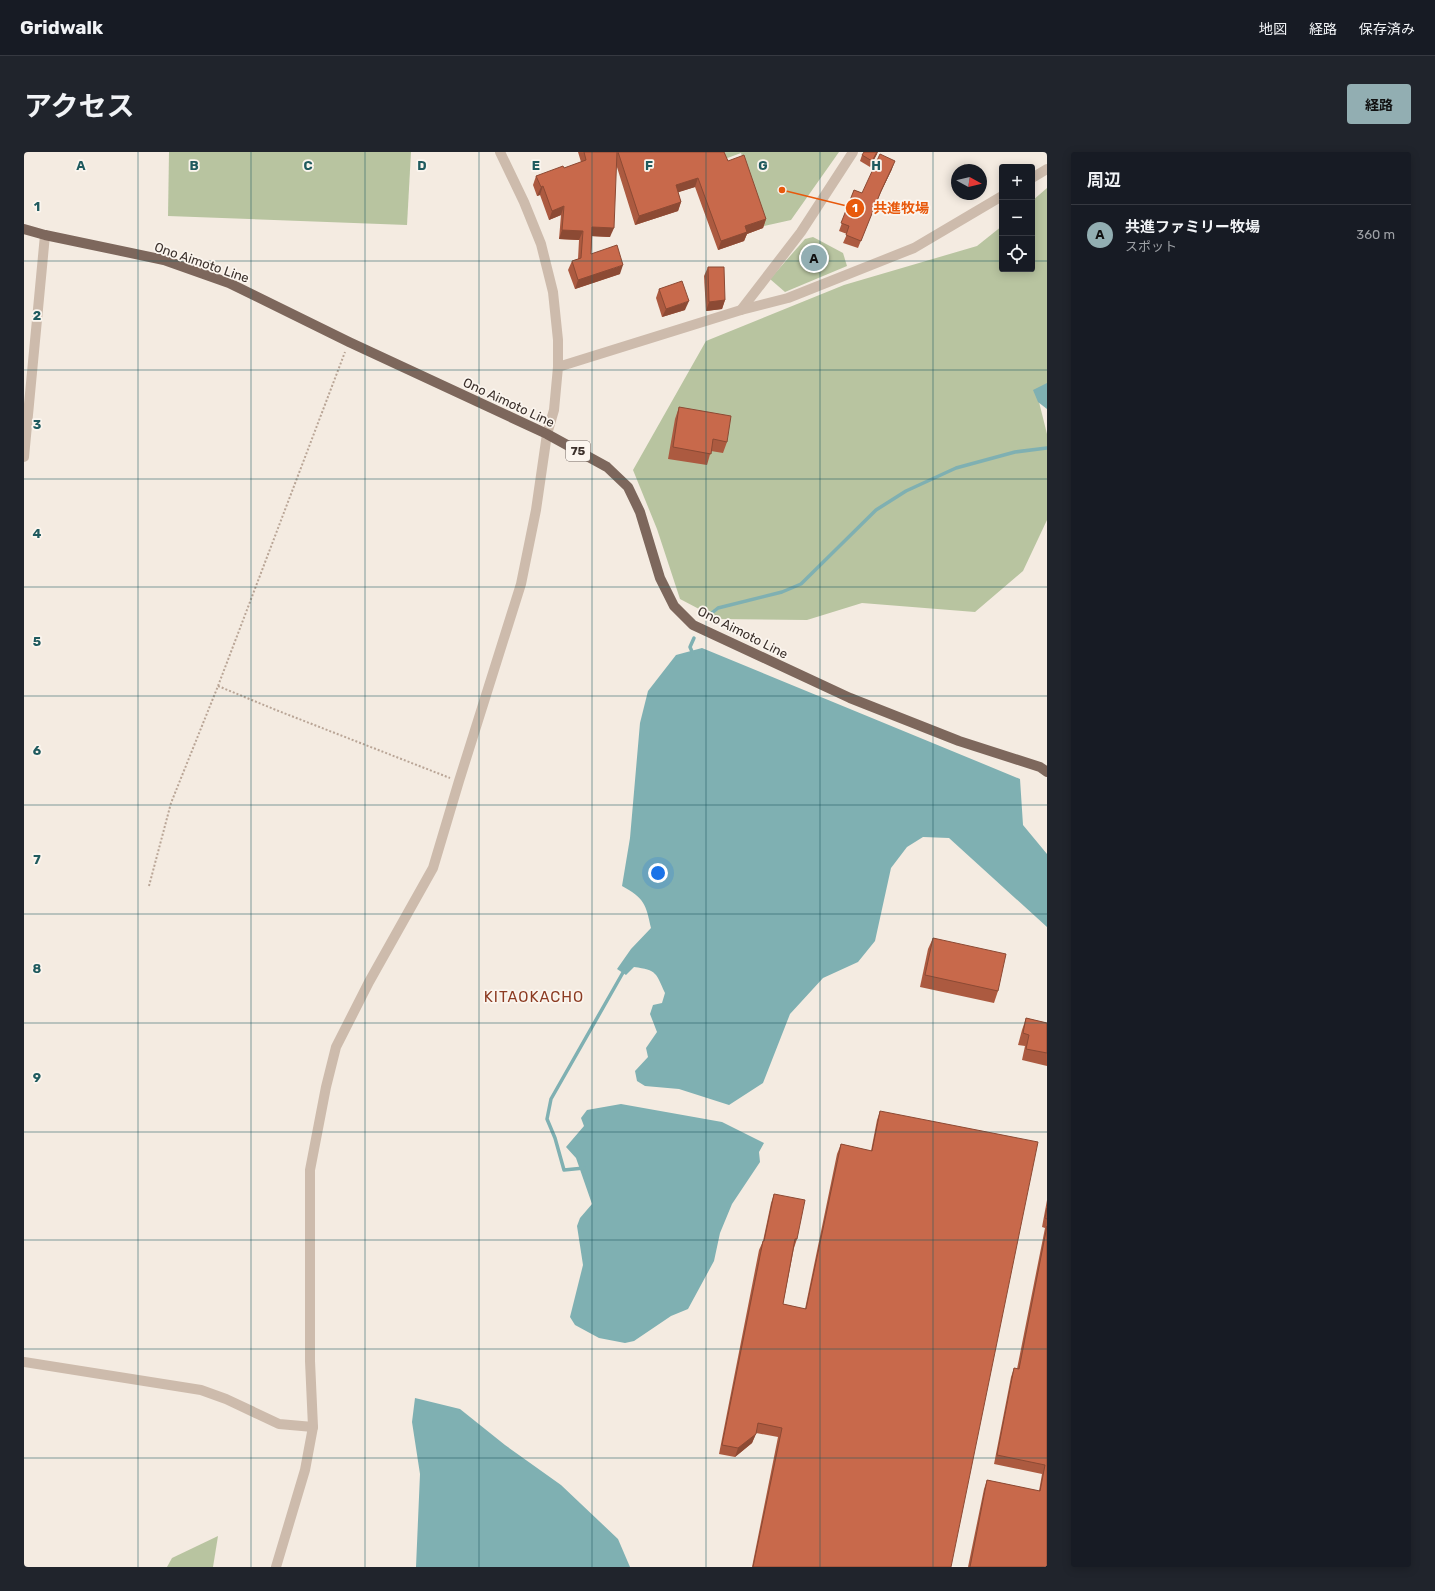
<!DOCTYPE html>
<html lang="ja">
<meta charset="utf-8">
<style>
:root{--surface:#171b24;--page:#20242c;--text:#f1f3f6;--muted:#9ea1a6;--line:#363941;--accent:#92aeb2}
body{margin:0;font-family:Rubik,"Noto Sans JP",sans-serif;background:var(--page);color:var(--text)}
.controls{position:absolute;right:12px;top:12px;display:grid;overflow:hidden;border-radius:4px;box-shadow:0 2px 10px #0003}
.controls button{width:36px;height:36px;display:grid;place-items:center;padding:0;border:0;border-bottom:1px solid var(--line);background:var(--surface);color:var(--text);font:20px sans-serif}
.compass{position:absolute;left:927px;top:12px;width:36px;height:36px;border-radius:50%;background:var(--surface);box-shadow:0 2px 10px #0003;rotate:98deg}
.you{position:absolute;left:634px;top:721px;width:14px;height:14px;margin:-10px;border:3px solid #fff;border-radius:50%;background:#1a73e8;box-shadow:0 0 0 6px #1a73e833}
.badge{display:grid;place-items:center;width:26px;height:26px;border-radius:50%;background:var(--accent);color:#111;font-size:13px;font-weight:700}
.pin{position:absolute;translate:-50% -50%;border:2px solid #fff;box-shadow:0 1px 4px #0006}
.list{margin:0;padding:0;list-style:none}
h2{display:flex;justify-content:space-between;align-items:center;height:52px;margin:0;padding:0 16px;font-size:17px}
h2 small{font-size:13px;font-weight:400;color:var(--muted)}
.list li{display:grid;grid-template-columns:26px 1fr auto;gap:12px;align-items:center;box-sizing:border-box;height:60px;padding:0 16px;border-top:1px solid var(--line)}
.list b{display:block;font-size:15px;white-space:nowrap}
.list p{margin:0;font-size:13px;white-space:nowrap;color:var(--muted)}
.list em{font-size:13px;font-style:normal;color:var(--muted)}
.icon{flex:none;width:22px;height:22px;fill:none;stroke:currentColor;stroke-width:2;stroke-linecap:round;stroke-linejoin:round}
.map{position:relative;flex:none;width:1023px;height:1415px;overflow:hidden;border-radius:4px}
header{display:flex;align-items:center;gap:24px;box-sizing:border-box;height:56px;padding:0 20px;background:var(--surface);border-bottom:1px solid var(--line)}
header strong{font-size:19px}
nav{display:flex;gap:22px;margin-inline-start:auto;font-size:14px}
.intro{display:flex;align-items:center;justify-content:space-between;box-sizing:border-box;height:96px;padding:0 24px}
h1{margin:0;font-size:28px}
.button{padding:10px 18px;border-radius:4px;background:var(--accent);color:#111;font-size:14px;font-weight:700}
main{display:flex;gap:24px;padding:0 24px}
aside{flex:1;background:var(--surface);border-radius:4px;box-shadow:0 2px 10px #0003}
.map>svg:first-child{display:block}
</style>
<header>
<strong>Gridwalk</strong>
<nav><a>地図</a><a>経路</a><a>保存済み</a></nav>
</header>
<div class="intro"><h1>アクセス</h1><a class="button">経路</a></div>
<main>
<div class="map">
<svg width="1023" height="1415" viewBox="0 0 1023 1415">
<rect width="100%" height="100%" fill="#f4ebe1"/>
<g fill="#b8c4a0">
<polygon points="145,0 387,0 383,73 144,64"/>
<polygon points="696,0 815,0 767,68 740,74 717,1 698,8"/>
<polygon points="1023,36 1023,237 1013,242 1023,282 1023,368 999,419 951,460 838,451 783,468 694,467 656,447 633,377 609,318 682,189 820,133 953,94 978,74 978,117 1008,117 1008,49"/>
<polygon points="789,85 819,101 823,114 761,140 746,127 781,87"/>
<polygon points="194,1384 189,1415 143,1415 148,1406"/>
</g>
<g fill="#7fb0b2">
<polygon points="1023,231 1023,257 1014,250 1009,238"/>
<path d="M 678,496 L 996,627 L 999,673 L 1023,702 L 1023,775 L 925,686 L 899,685 L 883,695 L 867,716 L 851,789 L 834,810 L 799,826 L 766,862 L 739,931 L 705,953 L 655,937 L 621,934 L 613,929 L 611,919 L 624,905 L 622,896 L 633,880 L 626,862 L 629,853 L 638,851 L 641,841 C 632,821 633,818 610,815 L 602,823 L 593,817 L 607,797 L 627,776 C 622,752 620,746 598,734 L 606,686 L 616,571 L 624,539 L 652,503 Z"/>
<polygon points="597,952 698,970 740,991 735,1000 736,1010 708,1052 696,1081 690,1109 664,1157 647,1164 610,1189 601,1191 575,1186 551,1173 546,1165 559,1113 553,1074 556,1066 568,1052 552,1006 542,995 560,974 557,966 563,958"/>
<polygon points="391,1246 436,1257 481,1293 537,1333 594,1387 606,1415 392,1415 396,1322 388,1270"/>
</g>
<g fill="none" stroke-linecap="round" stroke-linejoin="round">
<g stroke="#7fb0b2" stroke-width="3.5">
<polyline points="684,464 694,456 758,440 777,432 852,358 882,339 932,316 991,300 1023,296"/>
<polyline points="669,502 666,495 670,486"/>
<polyline points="560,1016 540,1018 531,986 523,967 527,947 601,817"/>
</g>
<g stroke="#b9a596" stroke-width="2" stroke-dasharray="2 2" stroke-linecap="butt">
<polyline points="194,534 252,558 426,626"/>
<polyline points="125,734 147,651 194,534 321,200"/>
</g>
<g stroke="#cdbbac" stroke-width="10">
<polyline points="1008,26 1023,17"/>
<polyline points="717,158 777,80 829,0"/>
<polyline points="534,215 717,158 764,146 890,96 978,44"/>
<polyline points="0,305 21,83"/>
<polyline points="0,1210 177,1238 202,1247 255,1272 289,1275"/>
<polyline points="252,1415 281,1318 289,1275 286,1209 286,1018 302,935 312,895 345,830 409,716 435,629 497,432 512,358 523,282 530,258 534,215 534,188 529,140 517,92 500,50 476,0"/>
</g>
<polyline stroke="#7d675c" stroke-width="10" points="0,77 21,83 140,108 205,131 325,190 523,282 583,315 604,335 616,360 636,426 650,454 669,473 826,546 935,589 1016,615 1023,620"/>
</g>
<g fill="#ac5a40">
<polygon points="554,0 700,0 704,9 742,67 739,76 723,82 720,89 694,98 671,35 654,40 657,50 654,59 611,73 592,12 586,85 568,84 567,102 596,122 551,137 544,118 548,109 554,107 555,88 535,87 537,63 525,68 516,43 513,44 509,33 512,24 540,16 557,10"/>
<polygon points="853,2 846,15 836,9 838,3"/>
<polygon points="868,17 854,46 834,96 819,91 823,82 815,79 830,38 838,41"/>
<polygon points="684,115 701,148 698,157 682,159 680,124"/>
<polygon points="635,137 661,158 638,165 632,146"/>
<polygon points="655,255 703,290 699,301 687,299 683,313 644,307 651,267"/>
<polygon points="909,786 974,839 970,851 896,835 904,797"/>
<polygon points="1002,866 1023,871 1023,914 998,908 1001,894 994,893 998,878"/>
<polygon points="856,959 927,1415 728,1415 754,1285 732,1281 728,1291 711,1305 695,1302 735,1098 739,1089 747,1051 750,1042 773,1087 770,1096 759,1152 781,1157 813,1002 817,992 847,999 853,968"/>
<polygon points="1023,1048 1023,1415 944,1415 960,1337 963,1328 1015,1339 1018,1322 970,1312 987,1225 990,1216 993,1217 1021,1076 1018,1075"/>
</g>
<g fill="#8c4a34">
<polygon points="853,0 854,0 853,2 846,15 848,9"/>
<polygon points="871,9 868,17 854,46 834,96 857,39"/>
<polygon points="674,26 671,35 649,42 652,33"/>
<polygon points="519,34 516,43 513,44 517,35"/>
<polygon points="657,50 654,59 611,73 615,64"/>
<polygon points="540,54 537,63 525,68 528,59"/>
<polygon points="742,67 739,76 723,82 720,89 694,98 697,89 721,74"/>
<polygon points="568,75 590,76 586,85 565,84"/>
<polygon points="538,78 559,79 555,88 535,87"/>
<polygon points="599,113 596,122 551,137 554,128"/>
<polygon points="701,148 698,157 682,159 685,150"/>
<polygon points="665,149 661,158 638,165 642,157"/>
<polygon points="732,1282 728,1291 711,1305 714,1296"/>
</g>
<g fill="#c8694b" stroke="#8c4a34">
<polygon points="560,0 593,0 590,76 568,75 567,102 593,93 599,113 554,128 548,109 557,106 559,79 538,78 540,54 528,59 519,34 517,35 512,24 539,14 540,16 562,8"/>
<polygon points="594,0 700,0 704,9 720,3 742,67 721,74 723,80 697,89 674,26 652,33 657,50 615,64"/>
<polygon points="840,0 853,0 848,9 838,3"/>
<polygon points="856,2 871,9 857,39 837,89 822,83 825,74 817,71 830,38 838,41"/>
<polygon points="684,115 700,115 701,148 685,150"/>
<polygon points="658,129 665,149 642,157 635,137"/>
<polygon points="655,255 707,264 703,290 689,287 687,302 649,295"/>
<polygon points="909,786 982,802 974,839 901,823"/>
<polygon points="1002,866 1023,871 1023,901 1002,897 1005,883 999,881"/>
<polygon points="856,959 1014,990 927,1415 729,1415 758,1276 734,1271 732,1282 714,1296 698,1293 739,1089 740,1089 750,1042 781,1048 773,1087 771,1087 759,1152 782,1157 817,992 848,999"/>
<polygon points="1023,1056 1023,1067 1021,1066"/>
<polygon points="1023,1074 1023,1415 946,1415 963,1328 1016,1339 1021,1313 973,1303 990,1216 995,1217"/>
</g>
<path fill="none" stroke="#1f5a5e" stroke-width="1" stroke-opacity="0.55" d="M 114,0 L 114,1415M 227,0 L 227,1415M 341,0 L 341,1415M 455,0 L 455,1415M 568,0 L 568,1415M 682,0 L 682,1415M 796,0 L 796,1415M 909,0 L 909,1415M 0,109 L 978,109M 1008,109 L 1023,109M 0,218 L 1023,218M 0,327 L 1023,327M 0,435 L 1023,435M 0,544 L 1023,544M 0,653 L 1023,653M 0,762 L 1023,762M 0,871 L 1023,871M 0,980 L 1023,980M 0,1088 L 1023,1088M 0,1197 L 1023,1197M 0,1306 L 1023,1306"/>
<g text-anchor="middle" stroke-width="3.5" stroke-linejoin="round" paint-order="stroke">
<rect fill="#fbf5ee" stroke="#756b66" stroke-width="1" x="542" y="289" width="24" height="20" rx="3"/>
<g font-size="12" font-weight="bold" fill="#3b302b">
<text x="554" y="303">75</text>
</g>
<g font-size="13" fill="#3b302b" stroke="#fbf5ee">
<text transform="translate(178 110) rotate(19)" y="5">Ono Aimoto Line</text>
<text transform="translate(485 250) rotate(25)" y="5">Ono Aimoto Line</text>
<text transform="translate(719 480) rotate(27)" y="5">Ono Aimoto Line</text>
</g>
<g font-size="15" letter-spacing="1" fill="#8c3b22" stroke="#fbf5ee">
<text x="510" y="850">KITAOKACHO</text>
</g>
</g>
<g font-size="13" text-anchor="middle" font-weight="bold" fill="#1f5a5e" stroke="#fbf5ee" stroke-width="3.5" stroke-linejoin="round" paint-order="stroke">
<text x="57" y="18">A</text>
<text x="170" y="18">B</text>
<text x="284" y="18">C</text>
<text x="398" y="18">D</text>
<text x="512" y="18">E</text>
<text x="625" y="18">F</text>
<text x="739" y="18">G</text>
<text x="852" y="18">H</text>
<text x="13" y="59">1</text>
<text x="13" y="168">2</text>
<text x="13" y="277">3</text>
<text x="13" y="386">4</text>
<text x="13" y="494">5</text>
<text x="13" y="603">6</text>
<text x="13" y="712">7</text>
<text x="13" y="821">8</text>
<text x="13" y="930">9</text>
</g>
<path fill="none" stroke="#e8590c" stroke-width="1.5" d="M758 38L831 56"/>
<g fill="#e8590c" stroke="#fbf5ee" stroke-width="1.5">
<circle cx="758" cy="38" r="4"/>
<circle cx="831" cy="56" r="10"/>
</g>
<g font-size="12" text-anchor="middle" font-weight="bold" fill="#fff">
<text x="831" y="60">1</text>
</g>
<g font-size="14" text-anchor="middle" font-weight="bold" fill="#e8590c" stroke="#fbf5ee" stroke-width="3.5" stroke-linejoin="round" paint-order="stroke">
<text x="877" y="61">共進牧場</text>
</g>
</svg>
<div class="controls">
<button>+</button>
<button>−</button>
<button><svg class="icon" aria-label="locate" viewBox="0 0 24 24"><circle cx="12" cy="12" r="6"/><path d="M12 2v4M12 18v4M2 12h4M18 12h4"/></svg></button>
</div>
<svg class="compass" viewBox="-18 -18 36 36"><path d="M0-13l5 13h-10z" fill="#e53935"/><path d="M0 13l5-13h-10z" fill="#9ea1a6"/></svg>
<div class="you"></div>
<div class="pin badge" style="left:790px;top:106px">A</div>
</div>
<aside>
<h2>周辺<small></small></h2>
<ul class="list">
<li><span class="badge">A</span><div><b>共進ファミリー牧場</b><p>スポット</p></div><em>360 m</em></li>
</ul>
</aside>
</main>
